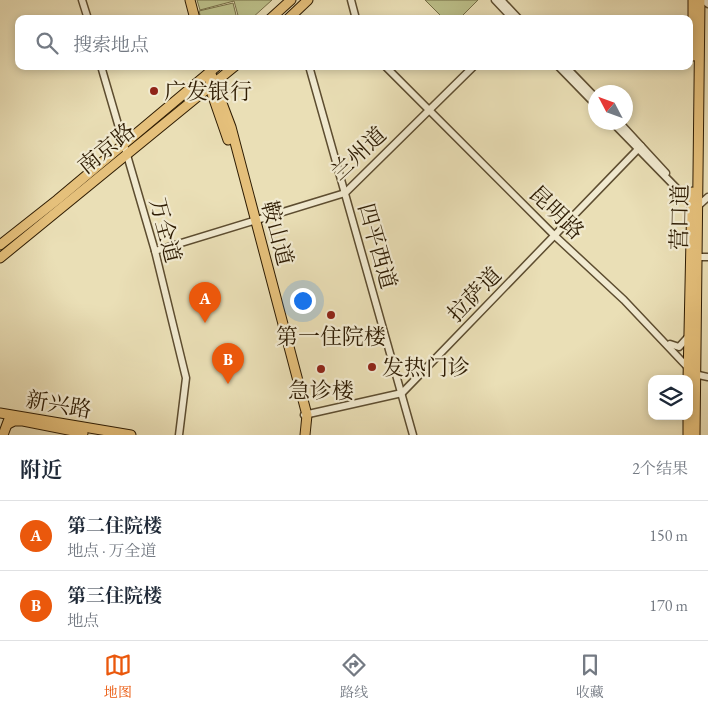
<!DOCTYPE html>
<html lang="zh">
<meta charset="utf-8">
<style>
:root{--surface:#fff;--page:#f6f6f7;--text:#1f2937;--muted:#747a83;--line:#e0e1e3;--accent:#ea580c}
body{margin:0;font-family:"EB Garamond","Noto Serif SC",serif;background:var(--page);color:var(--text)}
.controls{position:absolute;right:15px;bottom:15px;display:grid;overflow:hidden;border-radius:10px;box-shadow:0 2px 8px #0003}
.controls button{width:45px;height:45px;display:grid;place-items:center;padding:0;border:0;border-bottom:1px solid var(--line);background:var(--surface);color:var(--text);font:25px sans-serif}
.compass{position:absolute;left:588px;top:85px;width:45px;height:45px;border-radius:50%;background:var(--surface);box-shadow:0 2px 8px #0003;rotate:311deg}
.you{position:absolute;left:302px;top:300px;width:18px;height:18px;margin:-12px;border:4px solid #fff;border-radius:50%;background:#1a73e8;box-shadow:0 0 0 8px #1a73e833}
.badge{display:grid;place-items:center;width:32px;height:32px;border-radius:50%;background:var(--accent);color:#fff;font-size:16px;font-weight:700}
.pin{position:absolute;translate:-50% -41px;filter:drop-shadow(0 1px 2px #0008)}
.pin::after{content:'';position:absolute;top:26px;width:18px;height:15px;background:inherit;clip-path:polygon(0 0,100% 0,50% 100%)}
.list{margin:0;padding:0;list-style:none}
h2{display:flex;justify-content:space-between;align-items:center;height:65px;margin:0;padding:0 20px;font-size:21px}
h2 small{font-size:16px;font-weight:400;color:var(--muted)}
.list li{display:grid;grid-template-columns:32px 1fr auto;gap:15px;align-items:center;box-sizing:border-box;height:70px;padding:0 20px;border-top:1px solid var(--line)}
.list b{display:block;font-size:19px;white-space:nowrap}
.list p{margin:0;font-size:16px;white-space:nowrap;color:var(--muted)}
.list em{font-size:16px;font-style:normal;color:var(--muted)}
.icon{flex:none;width:28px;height:28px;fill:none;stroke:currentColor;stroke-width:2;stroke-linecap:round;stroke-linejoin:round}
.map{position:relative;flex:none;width:708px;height:435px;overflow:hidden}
.search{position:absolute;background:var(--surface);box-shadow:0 2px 8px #0003;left:15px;right:15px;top:15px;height:55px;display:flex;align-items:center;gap:12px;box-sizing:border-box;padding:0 18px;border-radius:10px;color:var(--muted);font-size:19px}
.sheet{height:205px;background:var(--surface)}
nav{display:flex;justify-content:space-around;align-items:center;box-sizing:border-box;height:70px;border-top:1px solid var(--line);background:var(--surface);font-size:14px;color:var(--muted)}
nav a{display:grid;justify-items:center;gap:2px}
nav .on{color:var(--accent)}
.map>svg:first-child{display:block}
</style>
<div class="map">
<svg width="708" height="435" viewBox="0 0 708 435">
<rect width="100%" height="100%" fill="#eadfb6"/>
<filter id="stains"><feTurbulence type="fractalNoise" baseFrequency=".004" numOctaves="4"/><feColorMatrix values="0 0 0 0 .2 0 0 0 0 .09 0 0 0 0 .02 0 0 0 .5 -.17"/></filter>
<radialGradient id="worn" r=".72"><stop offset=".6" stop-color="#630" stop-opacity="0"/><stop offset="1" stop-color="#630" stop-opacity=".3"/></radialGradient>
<g fill="#bcc08a" stroke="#756e46">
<polygon points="197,0 272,0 251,19 239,19 234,1 200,10"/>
<polygon points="425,0 478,0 459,19 444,19"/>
<polygon points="233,3 237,19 201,19 199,11"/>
</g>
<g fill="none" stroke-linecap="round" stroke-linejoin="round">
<g stroke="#5d4d30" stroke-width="9">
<g id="minor">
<polyline points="82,0 88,19"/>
<polyline points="351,0 356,19"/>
<polyline points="495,0 513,19"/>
<polyline points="501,0 519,19"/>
<polyline points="703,0 708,4"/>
<polyline points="101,66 155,251 186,378 179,435"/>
<polyline points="309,66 413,435"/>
<polyline points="385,66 555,236 624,300 694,374 708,377"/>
<polyline points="558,66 596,105"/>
<polyline points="565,66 596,98"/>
<polyline points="612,122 693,205"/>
<polyline points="619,122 666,173"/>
<polyline points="698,206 708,197"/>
<polyline points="155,251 345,193 474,66"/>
<polyline points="694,257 708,257"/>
<polyline points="670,344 679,347 688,337"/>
<polyline points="304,415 402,393 641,146"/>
</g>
</g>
<g stroke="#2e1c03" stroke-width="11">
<g id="major">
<polyline points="190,0 195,19"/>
<polyline points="270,19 291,0"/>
<polyline points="288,19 308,0"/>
<polyline points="693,56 693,0"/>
<polyline points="208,66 231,127 307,415 305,435"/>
<polyline points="210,76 210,88 228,140"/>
<polyline points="0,245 57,200 217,66"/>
<polyline points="0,258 235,66"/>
<polyline points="688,379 692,192"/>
<polyline points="0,413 131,435"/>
<polyline points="688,416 688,435"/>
<polyline points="8,424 14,421 23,421 83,433"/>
<polyline points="3,435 9,419"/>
<polyline points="695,435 700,0"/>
</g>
</g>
<use href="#minor" stroke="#f1ead0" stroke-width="6"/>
<use href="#major" stroke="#e5c07b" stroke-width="9"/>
</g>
<g fill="#8f2418" stroke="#f1ead0" stroke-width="2">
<circle cx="154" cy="91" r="5"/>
<circle cx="331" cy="315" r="5"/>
<circle cx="372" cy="367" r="5"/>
<circle cx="321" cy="369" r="5"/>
</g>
<g text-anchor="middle" stroke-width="4.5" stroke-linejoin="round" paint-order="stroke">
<g font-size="22" fill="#2e1c03" stroke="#f1ead0" text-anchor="start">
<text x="164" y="99">广发银行</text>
<text x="331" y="344" text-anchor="middle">第一住院楼</text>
<text x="382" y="375">发热门诊</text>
<text x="321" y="398" text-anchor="middle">急诊楼</text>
</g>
<g font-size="22" fill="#2e1c03" stroke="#f1ead0">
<text transform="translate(106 148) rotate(-39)" y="8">南京路</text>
<text transform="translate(358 153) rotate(-43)" y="8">兰州道</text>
<text transform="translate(557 212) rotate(44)" y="8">昆明路</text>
<text transform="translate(679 217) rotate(-89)" y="8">营口道</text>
<text transform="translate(166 230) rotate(75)" y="8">万全道</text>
<text transform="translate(278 233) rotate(75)" y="8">鞍山道</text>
<text transform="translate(378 246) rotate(74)" y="8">四平西道</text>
<text transform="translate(474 294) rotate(-46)" y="8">拉萨道</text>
<text transform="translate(59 404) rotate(10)" y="8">新兴路</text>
</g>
</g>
<rect width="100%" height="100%" filter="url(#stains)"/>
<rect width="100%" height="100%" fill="url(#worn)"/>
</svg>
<div class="controls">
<button><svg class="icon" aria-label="layers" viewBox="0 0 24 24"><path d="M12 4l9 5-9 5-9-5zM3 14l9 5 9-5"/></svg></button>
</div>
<svg class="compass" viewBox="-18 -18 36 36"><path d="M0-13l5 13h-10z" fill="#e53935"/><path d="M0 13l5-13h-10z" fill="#747a83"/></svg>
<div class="you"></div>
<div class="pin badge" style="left:205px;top:323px">A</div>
<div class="pin badge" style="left:228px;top:384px">B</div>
<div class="search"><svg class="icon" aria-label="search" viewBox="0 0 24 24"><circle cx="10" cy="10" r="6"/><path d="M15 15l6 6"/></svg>搜索地点</div>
</div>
<section class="sheet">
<h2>附近<small>2个结果</small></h2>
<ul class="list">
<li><span class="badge">A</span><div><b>第二住院楼</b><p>地点 · 万全道</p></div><em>150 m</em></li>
<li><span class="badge">B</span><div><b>第三住院楼</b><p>地点</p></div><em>170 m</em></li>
</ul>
</section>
<nav>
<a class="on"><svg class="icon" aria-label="map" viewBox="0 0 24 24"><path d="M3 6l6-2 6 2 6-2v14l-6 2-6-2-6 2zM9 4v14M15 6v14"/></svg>地图</a>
<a><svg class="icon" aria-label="directions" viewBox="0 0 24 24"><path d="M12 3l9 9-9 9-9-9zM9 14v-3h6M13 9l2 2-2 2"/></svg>路线</a>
<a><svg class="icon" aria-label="saved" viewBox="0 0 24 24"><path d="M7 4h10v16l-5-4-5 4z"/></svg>收藏</a>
</nav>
